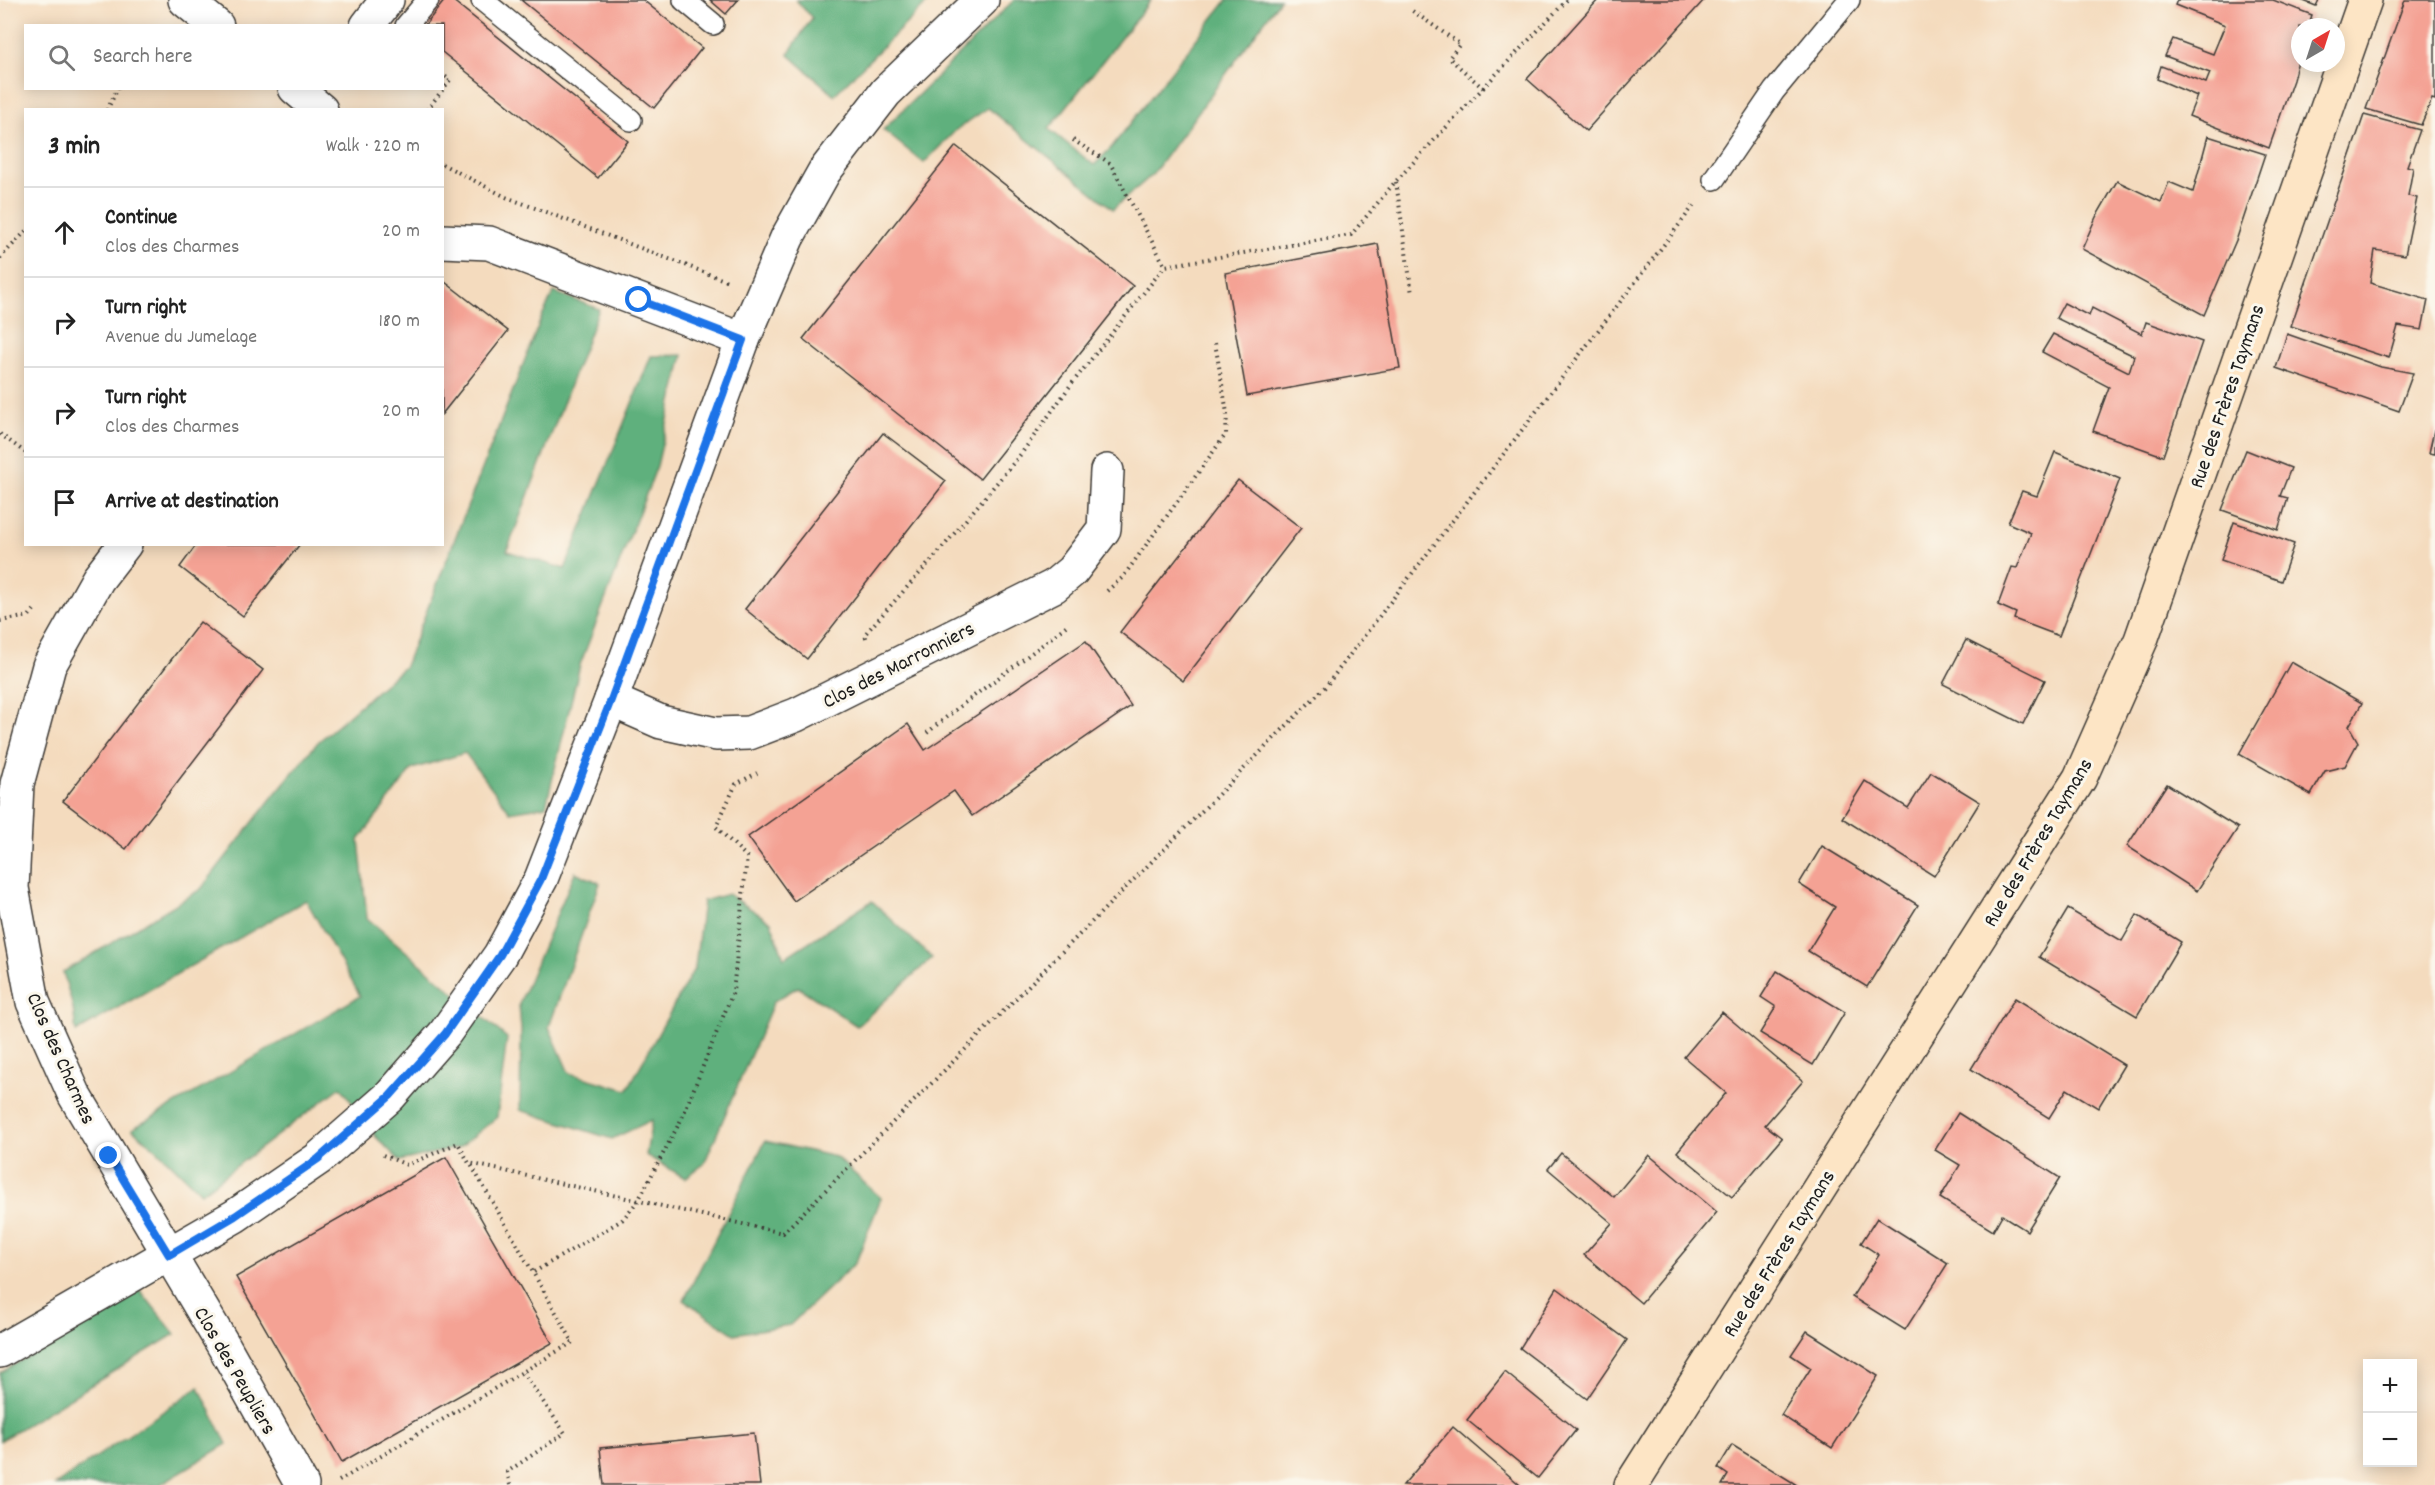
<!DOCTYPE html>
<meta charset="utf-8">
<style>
:root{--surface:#fff;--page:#f6f6f6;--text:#222;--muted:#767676;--line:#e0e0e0}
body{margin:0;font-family:Dekko,sans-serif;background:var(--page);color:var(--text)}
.controls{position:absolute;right:18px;bottom:18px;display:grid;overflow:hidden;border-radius:0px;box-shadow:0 3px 15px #0003}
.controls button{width:54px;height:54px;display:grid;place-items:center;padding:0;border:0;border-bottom:2px solid var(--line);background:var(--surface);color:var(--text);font:30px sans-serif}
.compass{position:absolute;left:2291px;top:18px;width:54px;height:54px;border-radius:50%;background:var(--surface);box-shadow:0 3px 15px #0003;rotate:39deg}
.stop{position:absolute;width:18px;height:18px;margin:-14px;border:4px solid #1a73e8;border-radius:50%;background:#fff}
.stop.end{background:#1a73e8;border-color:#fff;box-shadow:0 2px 6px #0008}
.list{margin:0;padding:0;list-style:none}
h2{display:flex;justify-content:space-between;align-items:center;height:78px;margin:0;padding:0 24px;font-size:26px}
h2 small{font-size:20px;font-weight:400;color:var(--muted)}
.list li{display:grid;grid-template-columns:39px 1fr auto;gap:18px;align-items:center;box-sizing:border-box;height:90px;padding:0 24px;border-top:2px solid var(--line)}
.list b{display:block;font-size:22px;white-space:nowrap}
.list p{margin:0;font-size:20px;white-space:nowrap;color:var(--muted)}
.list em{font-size:20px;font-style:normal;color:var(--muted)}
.icon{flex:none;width:33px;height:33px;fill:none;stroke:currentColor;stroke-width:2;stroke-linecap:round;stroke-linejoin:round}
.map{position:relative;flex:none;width:2435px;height:1485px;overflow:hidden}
.search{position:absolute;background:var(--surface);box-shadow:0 3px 15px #0003;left:24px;top:24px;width:420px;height:66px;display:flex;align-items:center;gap:15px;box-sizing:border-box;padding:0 21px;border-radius:0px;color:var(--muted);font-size:22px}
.panel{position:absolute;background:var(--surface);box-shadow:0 3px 15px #0003;left:24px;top:108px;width:420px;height:438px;border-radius:0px}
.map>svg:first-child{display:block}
</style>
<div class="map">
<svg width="2435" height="1485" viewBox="0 0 2435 1485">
<rect width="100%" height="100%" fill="#fbf7ec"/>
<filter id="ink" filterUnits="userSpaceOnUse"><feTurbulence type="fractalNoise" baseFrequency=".0167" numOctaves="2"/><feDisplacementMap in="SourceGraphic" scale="12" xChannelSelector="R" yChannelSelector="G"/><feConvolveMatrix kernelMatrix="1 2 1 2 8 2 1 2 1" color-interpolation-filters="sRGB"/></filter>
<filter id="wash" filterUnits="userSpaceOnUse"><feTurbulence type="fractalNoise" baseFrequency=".008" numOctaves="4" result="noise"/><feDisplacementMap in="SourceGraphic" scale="24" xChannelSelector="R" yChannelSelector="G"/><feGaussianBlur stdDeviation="1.35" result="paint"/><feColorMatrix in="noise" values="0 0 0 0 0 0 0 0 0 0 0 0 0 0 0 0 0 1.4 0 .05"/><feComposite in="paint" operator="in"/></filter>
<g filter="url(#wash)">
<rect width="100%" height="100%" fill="#f4dbbe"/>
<g fill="#5fb07d" stroke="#3e664c" stroke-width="1.5">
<polygon points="796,0 930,0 834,95 788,54 812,18"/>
<polygon points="1014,0 1151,0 1049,129 1094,165 1111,148 1227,0 1280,0 1153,174 1113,209 988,108 956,130 924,163 883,130"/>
<polygon points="554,292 599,309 507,551 565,569 651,356 683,355 657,466 580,665 546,806 510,812 465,753 412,769 359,840 367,918 507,1038 497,1117 460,1147 400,1161 376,1137 341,1087 201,1193 155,1148 132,1129 360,996 306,900 76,1032 73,1008 63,972 201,889 274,795 318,742 405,666 542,316"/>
<polygon points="575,872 600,883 549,1027 569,1073 627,1090 695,967 703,901 728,894 771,922 784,958 872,901 932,958 857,1026 798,987 774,1001 704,1164 685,1178 646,1155 652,1120 612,1139 520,1110 521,1030 519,1004"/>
<polygon points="765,1141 836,1157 881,1198 856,1262 790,1325 734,1334 684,1300"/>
<polygon points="140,1290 175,1334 0,1441 0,1373"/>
<polygon points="199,1387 227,1444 159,1485 55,1485"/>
</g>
<g id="blocks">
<g fill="#f4a294">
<polygon points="445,0 452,0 628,141 598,178 442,52 442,26 424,26"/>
<polygon points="521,0 643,0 702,48 654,108"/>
<polygon points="710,0 738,0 726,14"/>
<polygon points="1598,0 1704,0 1586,131 1527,79"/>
<polygon points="2177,0 2273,0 2312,15 2308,27 2300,27 2300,53 2293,80 2269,148 2189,116 2197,96 2157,79 2161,66 2206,83 2210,73 2165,56 2173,39 2213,54 2225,25 2175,5"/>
<polygon points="2301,0 2319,0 2316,6"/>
<polygon points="2405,0 2435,0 2435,100 2432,99 2421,125 2366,109"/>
<polygon points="2364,115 2420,130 2407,166 2413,168 2408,196 2417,198 2405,255 2375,250 2370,283 2428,300 2422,330 2398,326 2389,358 2291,326"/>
<polygon points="2208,136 2265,154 2237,238 2204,315 2082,249 2096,217 2117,181 2161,202 2169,182 2193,192"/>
<polygon points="956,146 1133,286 980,479 803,339"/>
<polygon points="1378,244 1400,368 1247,396 1225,273"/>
<polygon points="445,282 508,331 442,414 442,285"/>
<polygon points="2064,303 2089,316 2092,308 2142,334 2146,322 2202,342 2163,456 2093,431 2109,387 2042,352 2053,334 2129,372 2134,356 2056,318"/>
<polygon points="2287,334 2381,367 2413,373 2399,411 2276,368"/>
<polygon points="2434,430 2435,430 2435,454 2429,453"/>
<polygon points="883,433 946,481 807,659 745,609"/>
<polygon points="2246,450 2291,468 2280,496 2288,498 2278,530 2222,510"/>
<polygon points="2055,452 2120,479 2059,636 2014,619 2016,613 1998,605 2012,567 2017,568 2031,533 2008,523 2022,491 2037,496"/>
<polygon points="1238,480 1301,528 1183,681 1120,632"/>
<polygon points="2234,522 2294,544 2281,581 2221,560"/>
<polygon points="197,544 300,544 243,616 180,567"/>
<polygon points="200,622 263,670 126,849 63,801"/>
<polygon points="1966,640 2045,680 2023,724 1943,684"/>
<polygon points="1086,641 1131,706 972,816 954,791 794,901 748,837 908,724 925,750"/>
<polygon points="2291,662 2362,703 2349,726 2358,742 2345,766 2325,771 2311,795 2239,754"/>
<polygon points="1931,772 1980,802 1934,876 1842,818 1865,781 1908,808"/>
<polygon points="2167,784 2238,828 2197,891 2127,846"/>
<polygon points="1822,846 1918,905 1867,987 1808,951 1835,907 1799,884"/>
<polygon points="2068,909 2122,941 2137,915 2181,942 2137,1016 2039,957"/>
<polygon points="1777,971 1845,1012 1813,1065 1760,1033 1776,1007 1761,997"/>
<polygon points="2015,998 2124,1065 2098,1108 2067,1089 2049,1118 1971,1069"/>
<polygon points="1722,1012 1803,1081 1765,1125 1782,1138 1732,1197 1677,1152 1726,1093 1684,1057"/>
<polygon points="1958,1113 2060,1178 2027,1231 2002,1215 1993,1231 1940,1198 1960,1165 1935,1150"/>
<polygon points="1561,1153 1614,1197 1649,1155 1717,1212 1641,1303 1584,1255 1612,1223 1548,1169"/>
<polygon points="446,1157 552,1343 342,1462 236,1277"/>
<polygon points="1877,1218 1948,1263 1905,1330 1852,1297 1879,1255 1861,1243"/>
<polygon points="1557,1288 1627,1340 1587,1399 1520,1348"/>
<polygon points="1807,1331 1878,1376 1832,1448 1781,1415 1811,1368 1791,1355"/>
<polygon points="1505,1372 1576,1430 1538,1478 1467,1420"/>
<polygon points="1453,1427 1520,1485 1403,1485"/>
<polygon points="754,1433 760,1485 604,1485 600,1448"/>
<polygon points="1732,1445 1797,1485 1722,1485 1728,1475 1718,1468"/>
</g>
</g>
</g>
<g filter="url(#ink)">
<use href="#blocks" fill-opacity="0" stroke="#3c3934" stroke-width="1.5"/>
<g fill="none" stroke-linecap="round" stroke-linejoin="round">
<g stroke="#3c3934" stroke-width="24">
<g id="lane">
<polyline points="482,0 631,120"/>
<polyline points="684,0 713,24"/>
<polyline points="406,26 428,0"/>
<polyline points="1714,179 1774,91 1849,0"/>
</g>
</g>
<g stroke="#3c3934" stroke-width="36">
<g id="street">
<polyline points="185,0 217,26"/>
<polyline points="367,26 387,0"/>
<polyline points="295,88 321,110"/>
<polyline points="442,241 489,243 743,340"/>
<polyline points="125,544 98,579 49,666 17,784 12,888 33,1002 74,1094 225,1348 302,1485"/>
<polyline points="611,700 661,722 716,734 749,733 796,715 1054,586 1072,571 1104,529 1107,471"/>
<polyline points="0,1351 235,1216 318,1159 390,1096 445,1033 500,955 541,879 611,700 743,340 787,238 824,172 886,92 982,0"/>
</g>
</g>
<g stroke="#3c3934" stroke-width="36">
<polyline id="secondary" points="1631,1485 2080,778 2141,640 2365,0"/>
</g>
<g stroke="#3c3934" stroke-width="4" stroke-dasharray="1.5 4.5" stroke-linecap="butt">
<polyline points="1483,88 1567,0"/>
<polyline points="107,110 118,88"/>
<polyline points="427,110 450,80 442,74"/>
<polyline points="1073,140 1110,163 1165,266 1351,235 1395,182 1483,88 1449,58 1460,44 1411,10"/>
<polyline points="442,164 506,197 727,281"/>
<polyline points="1396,182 1412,294"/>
<polyline points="0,258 26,231"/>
<polyline points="0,434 26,453"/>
<polyline points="1107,591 1123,577 1226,434 1227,413 1215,343"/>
<polyline points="0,621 29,616 34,610"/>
<polyline points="866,638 865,634 938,553 1021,454 1070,386 1165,266"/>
<path d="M 927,733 C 972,695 1021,663 1067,625"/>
<polyline points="383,1155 407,1165 458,1143 469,1163 783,1233 1326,686 1695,204"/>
<polyline points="534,1272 622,1220 638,1201 682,1118 733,992 747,857 716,827 736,784 757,773"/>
<polyline points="339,1481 573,1342 470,1163"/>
<polyline points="510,1485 507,1472 565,1433 523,1373"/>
</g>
<use href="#lane" stroke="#fff" stroke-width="21"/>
<use href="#street" stroke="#fff" stroke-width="33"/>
<use href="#secondary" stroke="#fde5c5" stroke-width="33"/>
</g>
</g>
<g fill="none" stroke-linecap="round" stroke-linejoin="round" filter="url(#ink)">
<polyline stroke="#1a73e8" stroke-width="8" points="109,1156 169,1255 235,1216 318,1159 390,1096 445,1034 500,955 541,879 611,700 743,340 639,300"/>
</g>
<g text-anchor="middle" stroke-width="6" stroke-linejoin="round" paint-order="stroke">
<g font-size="21" fill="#1c1c1c" stroke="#fbf7ec">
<text transform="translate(2226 396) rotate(-71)" y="7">Rue des Frères Taymans</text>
<text transform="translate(898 664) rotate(-27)" y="7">Clos des Marronniers</text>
<text transform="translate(2037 842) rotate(-59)" y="7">Rue des Frères Taymans</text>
<text transform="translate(62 1058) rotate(66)" y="7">Clos des Charmes</text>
<text transform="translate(1778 1253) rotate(-58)" y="7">Rue des Frères Taymans</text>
<text transform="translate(236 1370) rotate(60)" y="7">Clos des Peupliers</text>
</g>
</g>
</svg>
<div class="controls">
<button>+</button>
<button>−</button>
</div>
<svg class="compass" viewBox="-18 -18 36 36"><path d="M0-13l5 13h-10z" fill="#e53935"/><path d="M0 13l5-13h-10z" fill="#767676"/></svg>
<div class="stop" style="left:639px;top:300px"></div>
<div class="stop end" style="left:109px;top:1156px"></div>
<div class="search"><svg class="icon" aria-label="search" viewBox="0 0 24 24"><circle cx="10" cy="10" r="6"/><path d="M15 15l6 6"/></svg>Search here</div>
<section class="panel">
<h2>3 min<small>Walk · 220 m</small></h2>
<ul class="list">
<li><svg class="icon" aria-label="ahead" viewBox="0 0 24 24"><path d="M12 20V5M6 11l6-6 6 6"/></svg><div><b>Continue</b><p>Clos des Charmes</p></div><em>20 m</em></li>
<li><svg class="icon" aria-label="right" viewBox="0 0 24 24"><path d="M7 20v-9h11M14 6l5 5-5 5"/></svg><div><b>Turn right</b><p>Avenue du Jumelage</p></div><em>180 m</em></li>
<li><svg class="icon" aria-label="right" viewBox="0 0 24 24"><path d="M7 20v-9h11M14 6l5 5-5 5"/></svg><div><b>Turn right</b><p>Clos des Charmes</p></div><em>20 m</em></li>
<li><svg class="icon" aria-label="arrive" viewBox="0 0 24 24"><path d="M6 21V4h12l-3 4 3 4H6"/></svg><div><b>Arrive at destination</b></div></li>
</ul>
</section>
</div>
